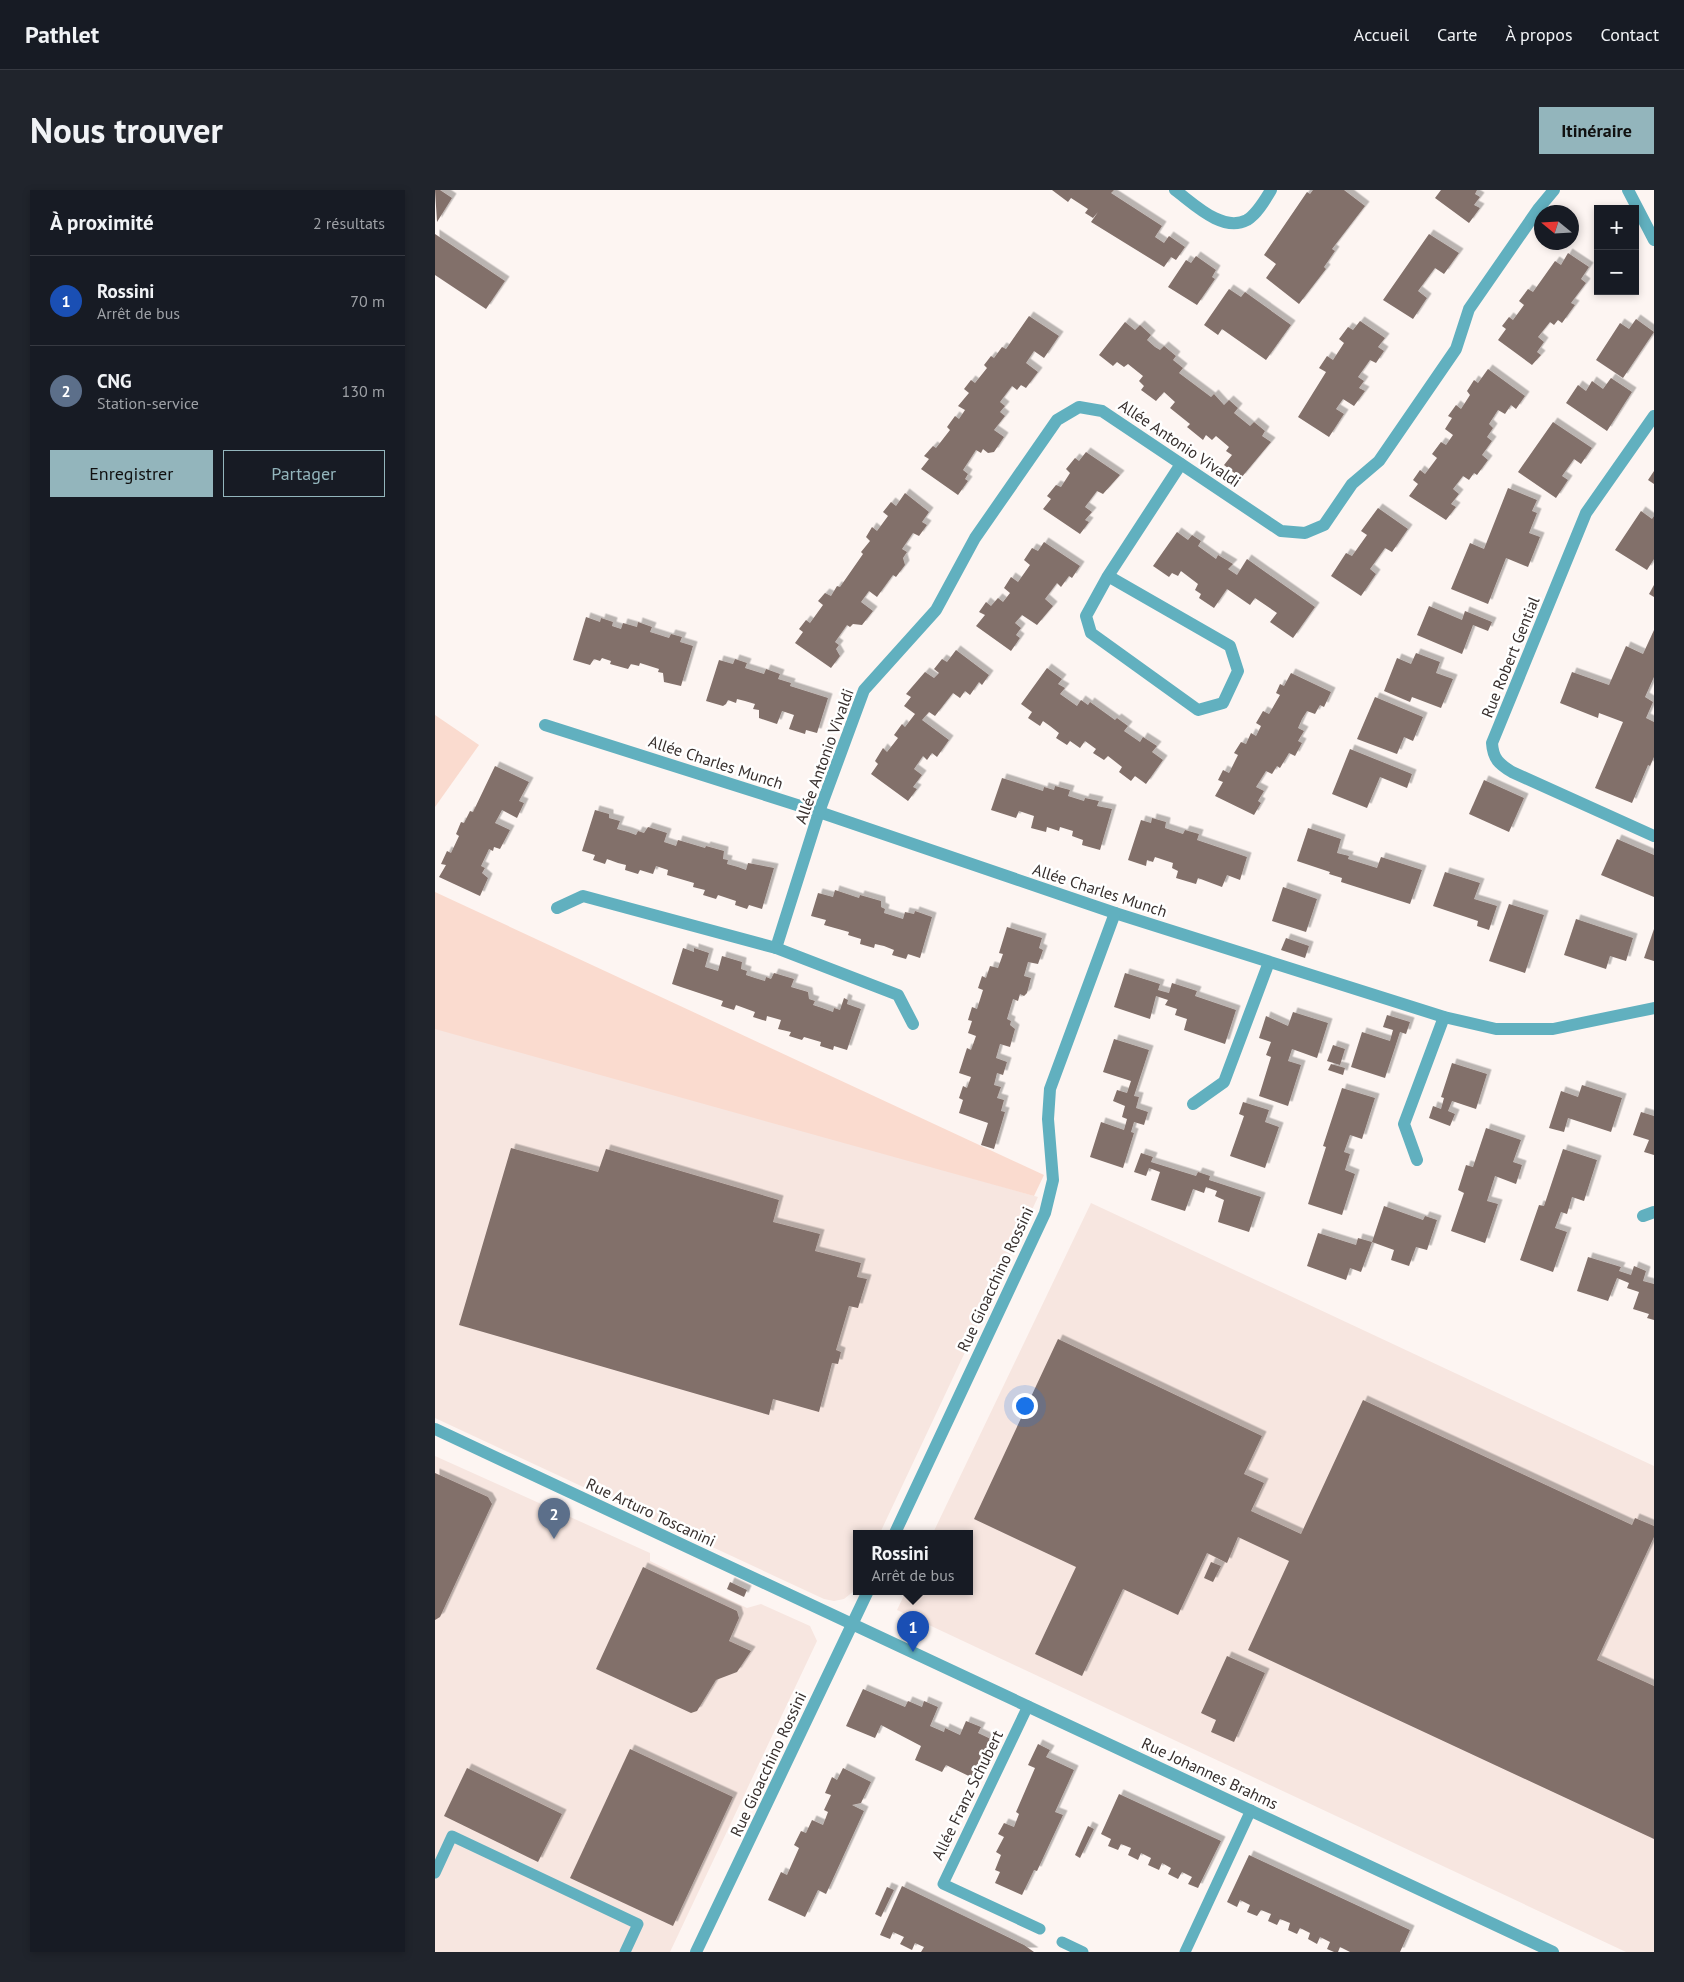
<!DOCTYPE html>
<html lang="fr">
<meta charset="utf-8">
<style>
:root{--surface:#171b24;--page:#20242c;--text:#f1f3f6;--muted:#9ea1a6;--line:#363941;--accent:#93b5bc}
body{margin:0;font-family:"PT Sans",sans-serif;background:var(--page);color:var(--text)}
.controls{position:absolute;right:15px;top:15px;display:grid;overflow:hidden;border-radius:0px;box-shadow:0 2px 8px #0003}
.controls button{width:45px;height:45px;display:grid;place-items:center;padding:0;border:0;border-bottom:1px solid var(--line);background:var(--surface);color:var(--text);font:25px sans-serif}
.compass{position:absolute;left:1099px;top:15px;width:45px;height:45px;border-radius:50%;background:var(--surface);box-shadow:0 2px 8px #0003;rotate:288deg}
.you{position:absolute;left:589px;top:1215px;width:18px;height:18px;margin:-12px;border:4px solid #fff;border-radius:50%;background:#1a73e8;box-shadow:0 0 0 8px #1a73e833}
.badge{display:grid;place-items:center;width:32px;height:32px;border-radius:50%;background:var(--accent);color:#fff;font-size:16px;font-weight:700}
.pin{position:absolute;translate:-50% -41px;filter:drop-shadow(0 1px 2px #0008)}
.pin::after{content:'';position:absolute;top:26px;width:18px;height:15px;background:inherit;clip-path:polygon(0 0,100% 0,50% 100%)}
.popup{position:absolute;left:418px;top:1340px;width:120px;height:65px;box-sizing:border-box;display:grid;place-content:center;border-radius:0px;background:var(--surface);filter:drop-shadow(0 1px 4px #0005);font-size:16px;white-space:nowrap;color:var(--muted)}
.popup b{font-size:19px;color:var(--text)}
.popup::after{content:'';position:absolute;left:50%;top:100%;margin-left:-10px;border:10px solid transparent;border-top-color:var(--surface)}
.list{margin:0;padding:0;list-style:none}
h2{display:flex;justify-content:space-between;align-items:center;height:65px;margin:0;padding:0 20px;font-size:21px}
h2 small{font-size:16px;font-weight:400;color:var(--muted)}
.list li{display:grid;grid-template-columns:32px 1fr auto;gap:15px;align-items:center;box-sizing:border-box;height:90px;padding:0 20px;border-top:1px solid var(--line)}
.list b{display:block;font-size:19px;white-space:nowrap}
.list p{margin:0;font-size:16px;white-space:nowrap;color:var(--muted)}
.list em{font-size:16px;font-style:normal;color:var(--muted)}
.actions{display:flex;gap:10px;padding:15px 20px}
.actions a{flex:1;padding:11px 0;border:1px solid var(--accent);border-radius:0px;text-align:center;font-size:18px;color:var(--accent)}
.actions .main{background:var(--accent);color:#111}
.map{position:relative;flex:none;width:1219px;height:1762px;overflow:hidden;border-radius:0px}
header{display:flex;align-items:center;gap:30px;box-sizing:border-box;height:70px;padding:0 25px;background:var(--surface);border-bottom:1px solid var(--line)}
header strong{font-size:24px}
nav{display:flex;gap:28px;margin-inline-start:auto;font-size:18px}
.intro{display:flex;align-items:center;justify-content:space-between;box-sizing:border-box;height:120px;padding:0 30px}
h1{margin:0;font-size:35px}
.button{padding:12px 22px;border-radius:0px;background:var(--accent);color:#111;font-size:18px;font-weight:700}
main{display:flex;gap:30px;padding:0 30px}
aside{flex:1;background:var(--surface);border-radius:0px;box-shadow:0 2px 8px #0003}
.map>svg:first-child{display:block}
</style>
<header>
<strong>Pathlet</strong>
<nav><a>Accueil</a><a>Carte</a><a>À propos</a><a>Contact</a></nav>
</header>
<div class="intro"><h1>Nous trouver</h1><a class="button">Itinéraire</a></div>
<main>
<aside>
<h2>À proximité<small>2 résultats</small></h2>
<ul class="list">
<li><span class="badge" style="background:#1a4fb4">1</span><div><b>Rossini</b><p>Arrêt de bus</p></div><em>70 m</em></li>
<li><span class="badge" style="background:#5c6f8a">2</span><div><b>CNG</b><p>Station-service</p></div><em>130 m</em></li>
</ul>
<div class="actions"><a class="main">Enregistrer</a><a>Partager</a></div>
</aside>
<div class="map">
<svg width="1219" height="1762" viewBox="0 0 1219 1762">
<defs>
<filter id="shadow"><feDropShadow dx="4.5" dy="-4.5" stdDeviation="0" flood-color="#0004"/></filter>
</defs>
<rect width="100%" height="100%" fill="#fdf5f2"/>
<g fill="#f7e6e0">
<polygon points="0,833 603,1007 445,1343 422,1343 422,1394 419,1401 409,1409 399,1411 389,1409 0,1228"/>
<polygon points="656,1013 1219,1276 1219,1762 1191,1762 462,1420 471,1401 534,1401 534,1343 498,1343"/>
<polygon points="0,1266 215,1363 215,1371 312,1418 326,1414 375,1436 382,1451 235,1762 0,1762"/>
</g>
<g fill="#fadbcf">
<polygon points="0,525 44,555 0,617"/>
<polygon points="0,702 609,985 599,1006 0,839"/>
</g>
<g fill="#82706a" filter="url(#shadow)">
<polygon points="0,0 5,0 17,8 2,32"/>
<polygon points="617,0 679,0 676,3 727,36 720,47 729,53 734,46 750,57 741,70 736,67 729,77 656,32 663,22 658,28 650,23 653,19 636,8 633,12"/>
<polygon points="878,0 909,0 930,16 897,59 900,61 889,77 891,79 864,114 831,88 841,74 829,65 872,2 875,4"/>
<polygon points="1006,0 1042,0 1040,4 1045,7 1039,15 1045,18 1034,33 1000,8"/>
<polygon points="0,44 70,91 51,119 0,85"/>
<polygon points="994,44 1024,63 1009,84 1000,78 983,101 992,108 978,129 948,110"/>
<polygon points="1133,63 1154,77 1146,89 1151,93 1136,113 1140,115 1127,133 1123,130 1119,135 1115,132 1103,147 1109,152 1102,162 1106,165 1097,175 1063,150 1071,139 1067,136 1074,127 1078,130 1089,115 1084,111 1093,99 1098,102 1120,71 1126,75"/>
<polygon points="761,66 781,80 777,87 780,89 762,115 733,97 751,70 756,73"/>
<polygon points="794,99 806,107 810,102 856,135 831,170 787,139 783,145 769,135"/>
<polygon points="594,126 624,146 609,168 599,161 591,173 603,182 591,198 586,195 582,200 577,196 565,212 570,216 565,222 570,226 559,240 569,247 559,262 553,263 548,259 546,263 541,260 528,280 533,284 530,289 533,291 523,305 486,279 494,269 489,266 498,256 501,258 515,240 512,237 520,226 524,229 530,220 523,216 534,203 529,199 536,190 540,193 552,178 549,175 556,166 559,168 567,157 571,159"/>
<polygon points="1201,129 1219,142 1188,188 1161,170 1185,133 1194,139"/>
<polygon points="925,131 950,148 943,157 949,161 941,173 935,170 923,187 929,191 924,198 930,201 919,216 908,209 901,219 909,224 894,247 863,227 891,182 884,178 892,166 898,170 909,153 904,149 913,137 918,140"/>
<polygon points="690,132 700,140 705,135 716,145 712,150 720,157 725,160 729,156 741,166 738,170 748,178 744,183 776,207 779,204 789,215 794,210 803,218 799,223 815,236 819,232 830,241 827,246 836,252 806,288 789,275 797,265 791,261 794,257 781,246 777,250 771,245 768,250 752,237 755,234 735,218 740,212 729,202 721,211 706,200 709,196 704,191 708,186 693,174 689,177 682,172 678,176 664,165"/>
<polygon points="1053,179 1090,206 1081,219 1076,215 1070,224 1063,220 1054,234 1058,238 1052,247 1057,251 1047,265 1053,270 1042,285 1039,283 1034,290 1028,286 1018,299 1024,304 1016,314 1021,317 1011,330 974,306 983,294 978,290 985,280 990,284 1002,268 997,264 1006,252 1011,255 1018,245 1010,239 1017,228 1013,226 1021,215 1026,219 1035,205 1032,201 1039,190 1043,193"/>
<polygon points="1176,188 1197,202 1172,241 1131,213 1143,195 1151,201 1157,191 1168,199"/>
<polygon points="1118,232 1157,258 1146,274 1139,269 1127,286 1133,290 1121,308 1083,282"/>
<polygon points="651,262 685,285 668,304 662,301 650,317 657,322 650,330 654,332 645,344 608,319 616,309 612,306 621,295 626,297 635,283 631,279 640,268 644,271"/>
<polygon points="1219,281 1219,294 1213,290"/>
<polygon points="1073,298 1102,310 1097,321 1102,323 1094,343 1105,347 1093,377 1071,368 1053,414 1016,399 1035,353 1049,359"/>
<polygon points="470,303 494,322 487,332 492,335 484,346 478,343 467,359 472,362 468,368 470,375 461,387 458,385 442,407 434,401 426,412 438,421 427,435 418,434 415,437 412,435 400,452 404,455 401,459 405,466 396,478 360,453 368,442 364,439 371,430 375,433 388,415 383,411 390,403 396,406 402,396 405,397 428,364 426,362 435,351 431,347 437,337 442,341 453,326 448,322 456,312 461,316"/>
<polygon points="943,318 973,339 957,362 950,358 935,379 941,384 926,406 896,386 911,363 917,366 932,345 926,341"/>
<polygon points="1206,321 1217,329 1219,326 1219,369 1212,380 1180,360"/>
<polygon points="742,342 753,350 757,345 766,351 763,356 781,369 783,365 798,374 793,379 802,385 812,369 880,417 858,448 835,432 842,423 820,408 815,415 792,399 779,418 764,408 766,404 760,400 763,394 746,381 743,386 737,383 734,387 718,376"/>
<polygon points="609,352 645,376 637,388 634,386 626,397 622,393 610,409 618,416 602,435 587,425 580,433 586,438 581,445 585,448 576,461 541,436 550,425 544,422 551,412 556,416 563,408 568,412 575,403 569,398 576,387 583,392 595,375 589,370 597,358 603,361"/>
<polygon points="1219,395 1219,407 1214,404"/>
<polygon points="994,416 1027,430 1030,421 1057,432 1053,441 1038,435 1027,464 982,445"/>
<polygon points="151,427 165,432 166,428 178,432 177,436 186,439 188,433 202,437 203,432 217,437 215,442 234,448 236,444 247,447 245,452 258,456 246,496 229,492 228,483 223,482 224,479 205,473 204,476 196,474 193,479 175,474 176,471 167,468 165,471 159,469 155,475 138,470"/>
<polygon points="1219,440 1219,487 1210,507 1218,512 1211,528 1219,532 1219,567 1215,576 1213,575 1197,613 1160,598 1188,532 1164,523 1163,528 1125,513 1137,482 1174,495 1191,456 1208,464"/>
<polygon points="521,460 554,485 547,495 544,492 535,505 530,501 525,508 518,503 500,526 494,522 487,530 514,550 502,567 497,563 492,570 488,566 479,579 487,585 478,597 482,599 473,611 436,584 443,574 440,571 448,558 452,562 463,548 459,545 467,534 470,537 480,524 469,516 476,507 471,504 490,482 499,488 504,483 499,479 507,469 512,472"/>
<polygon points="981,463 1005,472 1001,483 1018,489 1006,518 977,507 975,512 949,501 962,468 976,474"/>
<polygon points="300,469 312,473 310,478 329,484 331,479 345,484 343,489 356,493 355,496 393,508 382,543 371,540 370,544 354,539 359,525 347,521 342,534 324,528 324,520 318,519 320,514 310,511 302,509 301,513 293,510 291,514 288,516 271,511 284,470 298,474"/>
<polygon points="612,478 627,489 623,494 630,498 625,504 642,516 646,510 653,515 655,512 680,530 682,528 693,536 689,541 705,552 708,547 722,556 717,562 728,570 711,594 700,586 696,591 684,582 687,577 673,566 669,570 658,563 661,559 650,551 645,558 635,551 632,555 621,548 624,543 615,536 608,531 605,536 593,528 597,522 586,514"/>
<polygon points="856,483 896,502 889,517 885,515 880,524 872,521 867,529 863,538 869,541 863,551 867,553 860,566 854,563 845,578 842,576 837,584 831,581 821,597 829,601 823,611 826,613 819,625 780,606 788,592 783,590 788,580 794,583 803,565 799,563 806,552 811,554 816,543 821,546 826,536 821,533 828,521 834,524 845,505 841,503 845,494 849,496"/>
<polygon points="940,507 988,527 978,551 969,547 962,564 922,549"/>
<polygon points="915,559 977,584 972,598 945,587 932,618 897,604"/>
<polygon points="60,576 94,592 84,611 89,613 82,628 67,620 60,633 75,640 65,659 59,657 58,661 54,659 46,676 50,678 47,683 53,688 45,706 4,687 11,675 6,674 12,661 16,663 24,646 21,644 26,632 29,633 35,621 38,622"/>
<polygon points="567,588 608,601 609,597 619,600 620,596 635,600 633,606 649,611 650,608 664,611 662,616 677,619 665,660 647,655 648,650 637,646 638,641 625,637 624,641 612,637 611,642 596,638 599,626 584,621 581,628 556,620"/>
<polygon points="1049,590 1089,608 1074,642 1034,624"/>
<polygon points="160,620 174,624 174,628 185,631 182,639 193,642 201,645 203,641 209,643 213,637 232,643 229,652 241,656 243,650 270,658 271,656 289,661 288,669 293,670 292,674 303,677 311,680 313,673 339,678 327,719 314,715 312,719 300,715 301,711 283,705 281,709 268,705 270,700 258,697 259,693 232,685 233,680 221,676 218,684 205,680 203,684 190,680 191,675 183,673 172,669 170,674 158,670 160,665 147,661"/>
<polygon points="717,628 731,632 730,638 748,644 750,640 764,644 762,650 812,667 805,690 792,685 787,697 763,688 761,694 741,688 743,681 737,678 738,673 720,667 718,672 712,670 711,676 693,670 706,630 716,633"/>
<polygon points="873,638 906,649 902,663 914,666 913,669 942,678 946,667 987,680 975,714 906,692 907,688 894,684 895,682 862,671"/>
<polygon points="1182,649 1219,665 1219,707 1166,685"/>
<polygon points="1010,682 1045,693 1039,709 1062,716 1054,740 1042,736 1043,731 998,716"/>
<polygon points="848,697 882,709 871,742 837,731"/>
<polygon points="400,700 424,708 425,705 446,711 446,717 450,719 449,723 468,729 470,722 479,724 480,721 497,727 485,768 473,764 471,769 457,765 459,760 449,756 440,754 439,758 425,754 426,749 413,745 414,742 389,735 391,730 376,726 383,703 398,707"/>
<polygon points="1074,714 1109,725 1090,783 1054,771"/>
<polygon points="1141,729 1198,748 1191,771 1175,766 1171,779 1129,765"/>
<polygon points="572,737 607,748 604,758 608,760 603,774 593,772 589,786 596,788 592,803 589,806 585,804 583,811 578,809 572,829 576,831 575,835 580,839 575,857 565,854 561,868 572,872 568,885 562,883 559,895 566,897 562,908 569,910 566,921 570,922 559,959 546,955 553,933 524,923 528,910 524,908 528,896 532,898 536,887 524,883 532,858 536,860 541,846 533,843 537,831 533,830 537,817 542,819 548,800 543,798 547,786 551,788 555,776 563,778 568,764 564,763"/>
<polygon points="1219,739 1219,771 1209,768"/>
<polygon points="851,748 874,756 870,768 846,760"/>
<polygon points="248,758 259,762 259,758 274,763 270,777 283,781 287,766 307,772 306,779 312,781 311,785 320,788 330,791 331,787 336,789 339,783 359,789 356,797 373,802 374,809 380,811 378,815 387,818 398,822 399,818 405,820 409,808 413,810 412,814 426,819 412,860 399,856 398,860 385,856 386,852 369,847 367,850 354,846 356,842 343,839 346,830 332,826 331,831 318,827 320,822 301,815 299,820 286,816 288,811 237,794"/>
<polygon points="690,783 725,794 723,800 734,803 737,793 762,801 760,806 801,820 790,854 749,840 752,829 740,825 742,819 730,815 733,810 721,806 715,829 679,817"/>
<polygon points="858,822 893,833 882,868 857,859 853,871 866,875 853,916 824,906 836,867 831,865 836,852 824,848 831,826 853,836"/>
<polygon points="952,825 975,832 971,844 965,842 950,888 916,877 927,842 955,851 958,840 948,837"/>
<polygon points="679,849 714,860 699,906 704,907 701,918 713,922 709,935 699,932 696,942 699,943 688,978 655,967 666,932 689,940 692,929 687,927 690,916 678,911 682,900 692,903 696,891 668,882"/>
<polygon points="898,855 910,859 905,875 892,871"/>
<polygon points="1017,873 1052,884 1041,919 1017,911 1013,921 1020,924 1015,936 994,928 998,916 1006,919 1009,908 1006,907"/>
<polygon points="896,874 910,878 908,885 893,880"/>
<polygon points="1147,895 1187,908 1176,942 1133,928 1129,942 1114,938 1126,901 1143,907"/>
<polygon points="907,898 940,908 927,949 915,945 909,962 915,964 910,980 920,984 907,1025 873,1014 891,957 888,956"/>
<polygon points="808,912 834,920 830,932 844,937 830,978 795,966 809,926 804,924"/>
<polygon points="1206,922 1219,926 1219,965 1209,962 1214,950 1198,945"/>
<polygon points="1051,938 1086,950 1078,972 1087,975 1081,994 1060,986 1052,1011 1063,1014 1050,1053 1016,1041 1029,1003 1023,1000 1031,975 1038,977"/>
<polygon points="76,958 163,982 171,959 344,1010 338,1032 385,1044 380,1061 426,1073 422,1087 432,1089 423,1118 414,1116 401,1160 406,1162 403,1174 397,1173 384,1222 338,1209 334,1225 24,1135"/>
<polygon points="1128,959 1162,970 1149,1011 1137,1007 1132,1024 1126,1022 1120,1038 1132,1042 1118,1082 1085,1070 1104,1015 1109,1016"/>
<polygon points="706,963 718,967 716,972 761,986 763,982 775,986 774,990 826,1007 814,1042 783,1032 789,1010 780,1006 782,1001 771,997 769,1003 758,999 750,1021 716,1010 725,982 714,978 711,986 699,982"/>
<polygon points="949,1016 988,1030 990,1026 1002,1030 992,1060 981,1057 974,1076 956,1070 959,1060 937,1052"/>
<polygon points="883,1043 921,1055 923,1048 937,1052 926,1082 915,1078 911,1090 872,1076"/>
<polygon points="1153,1067 1186,1077 1184,1081 1196,1085 1199,1076 1211,1081 1208,1091 1219,1094 1219,1130 1212,1128 1214,1124 1198,1119 1204,1102 1192,1098 1194,1093 1182,1088 1173,1111 1142,1101"/>
<polygon points="623,1149 827,1246 809,1284 829,1293 816,1321 866,1344 928,1210 1197,1335 1200,1328 1219,1336 1219,1347 1162,1470 1219,1496 1219,1649 813,1460 854,1371 803,1347 792,1373 772,1363 743,1425 688,1399 647,1486 600,1464 641,1377 539,1329"/>
<polygon points="0,1283 53,1307 57,1314 5,1427 0,1430"/>
<polygon points="776,1372 786,1376 778,1392 769,1388"/>
<polygon points="208,1377 302,1421 304,1428 294,1451 316,1461 302,1482 281,1490 262,1521 256,1523 161,1479"/>
<polygon points="295,1392 312,1400 309,1407 292,1399"/>
<polygon points="792,1466 830,1483 799,1552 776,1542 781,1530 766,1523"/>
<polygon points="428,1499 470,1517 473,1511 487,1517 489,1511 503,1517 495,1536 509,1542 510,1538 525,1545 531,1531 546,1537 543,1543 558,1550 540,1589 511,1575 507,1582 480,1570 486,1556 446,1535 440,1548 411,1536"/>
<polygon points="603,1554 615,1560 611,1567 639,1580 620,1622 628,1625 602,1681 599,1680 587,1705 560,1693 565,1682 560,1680 566,1665 561,1662 569,1647 563,1644 569,1633 579,1637 584,1624 581,1622 600,1578 593,1575"/>
<polygon points="195,1559 298,1607 238,1736 135,1688"/>
<polygon points="32,1578 127,1624 103,1672 9,1626"/>
<polygon points="408,1578 436,1592 426,1613 417,1615 429,1621 391,1704 383,1700 370,1727 333,1710 346,1682 352,1685 364,1658 359,1655 366,1641 371,1643 377,1630 388,1635 393,1622 389,1620 396,1605 390,1603 397,1587 402,1590"/>
<polygon points="684,1604 786,1651 763,1698 753,1694 757,1687 747,1682 743,1689 733,1684 736,1678 727,1673 724,1680 713,1675 716,1668 706,1663 703,1670 693,1665 696,1658 686,1654 683,1660 673,1656 676,1649 666,1644"/>
<polygon points="653,1636 659,1639 645,1668 640,1665"/>
<polygon points="814,1665 975,1740 965,1762 915,1762 905,1757 903,1762 899,1762 892,1759 895,1752 885,1747 882,1754 873,1749 875,1743 865,1738 862,1744 853,1740 855,1733 845,1729 842,1735 833,1731 836,1724 826,1720 822,1726 812,1722 815,1715 805,1710 802,1717 792,1712"/>
<polygon points="467,1696 589,1755 599,1762 486,1762 489,1757 480,1753 477,1760 465,1754 469,1747 458,1742 455,1749 445,1745"/>
<polygon points="452,1697 459,1700 446,1727 440,1724"/>
</g>
<g fill="none" stroke-linecap="round" stroke-linejoin="round">
<g stroke="#61b0bf" stroke-width="11">
<polyline points="593,1516 508,1694 605,1739"/>
<polyline points="0,1683 17,1646 203,1734 190,1762"/>
<polyline points="627,1752 648,1762"/>
<polyline points="750,1762 816,1620"/>
</g>
<g stroke="#61b0bf" stroke-width="12">
<path d="M 740,0 C 758,13 787,43 812,30 C 822,24 830,10 836,0"/>
<polyline points="1193,0 1219,50"/>
<path d="M 1219,226 L 1151,323 L 1057,553 C 1058,569 1064,574 1077,582 L 1219,646"/>
<polyline points="673,386 795,456 803,481 788,513 763,520 656,443 651,426 673,386 746,274"/>
<polyline points="110,535 384,622 680,723 1009,827 1061,839 1118,839 1219,818"/>
<polyline points="122,718 148,706 341,758 384,622 429,500 501,420 540,348 622,230 644,217 667,221 846,341 870,343 889,335 917,294 944,271 1021,159 1034,119 1104,18 1119,0"/>
<polyline points="341,758 463,805 478,834"/>
<polyline points="758,914 789,892 834,772"/>
<polyline points="982,970 969,934 1009,827"/>
<polyline points="1208,1026 1219,1022"/>
<polyline points="460,1343 610,1023 618,990 613,929 615,899 680,723"/>
<polyline points="261,1762 433,1401"/>
</g>
<polyline stroke="#61b0bf" stroke-width="12" points="0,1239 1118,1762"/>
</g>
<g text-anchor="middle" stroke-width="5" stroke-linejoin="round" paint-order="stroke">
<g font-size="16" fill="#372f2d" stroke="#fff">
<text transform="translate(745 253) rotate(34)" y="6">Allée Antonio Vivaldi</text>
<text transform="translate(1075 467) rotate(-68)" y="6">Rue Robert Gential</text>
<text transform="translate(389 566) rotate(-70)" y="6">Allée Antonio Vivaldi</text>
<text transform="translate(281 572) rotate(18)" y="6">Allée Charles Munch</text>
<text transform="translate(665 700) rotate(18)" y="6">Allée Charles Munch</text>
<text transform="translate(560 1089) rotate(-65)" y="6">Rue Gioacchino Rossini</text>
<text transform="translate(216 1322) rotate(25)" y="6">Rue Arturo Toscanini</text>
<text transform="translate(333 1574) rotate(-65)" y="6">Rue Gioacchino Rossini</text>
<text transform="translate(775 1583) rotate(25)" y="6">Rue Johannes Brahms</text>
<text transform="translate(532 1605) rotate(-64)" y="6">Allée Franz Schubert</text>
</g>
</g>
</svg>
<div class="controls">
<button>+</button>
<button>−</button>
</div>
<svg class="compass" viewBox="-18 -18 36 36"><path d="M0-13l5 13h-10z" fill="#e53935"/><path d="M0 13l5-13h-10z" fill="#9ea1a6"/></svg>
<div class="you"></div>
<div class="pin badge" style="left:478px;top:1462px;background:#1a4fb4">1</div>
<div class="popup"><b>Rossini</b>Arrêt de bus</div>
<div class="pin badge" style="left:119px;top:1349px;background:#5c6f8a">2</div>
</div>
</main>
